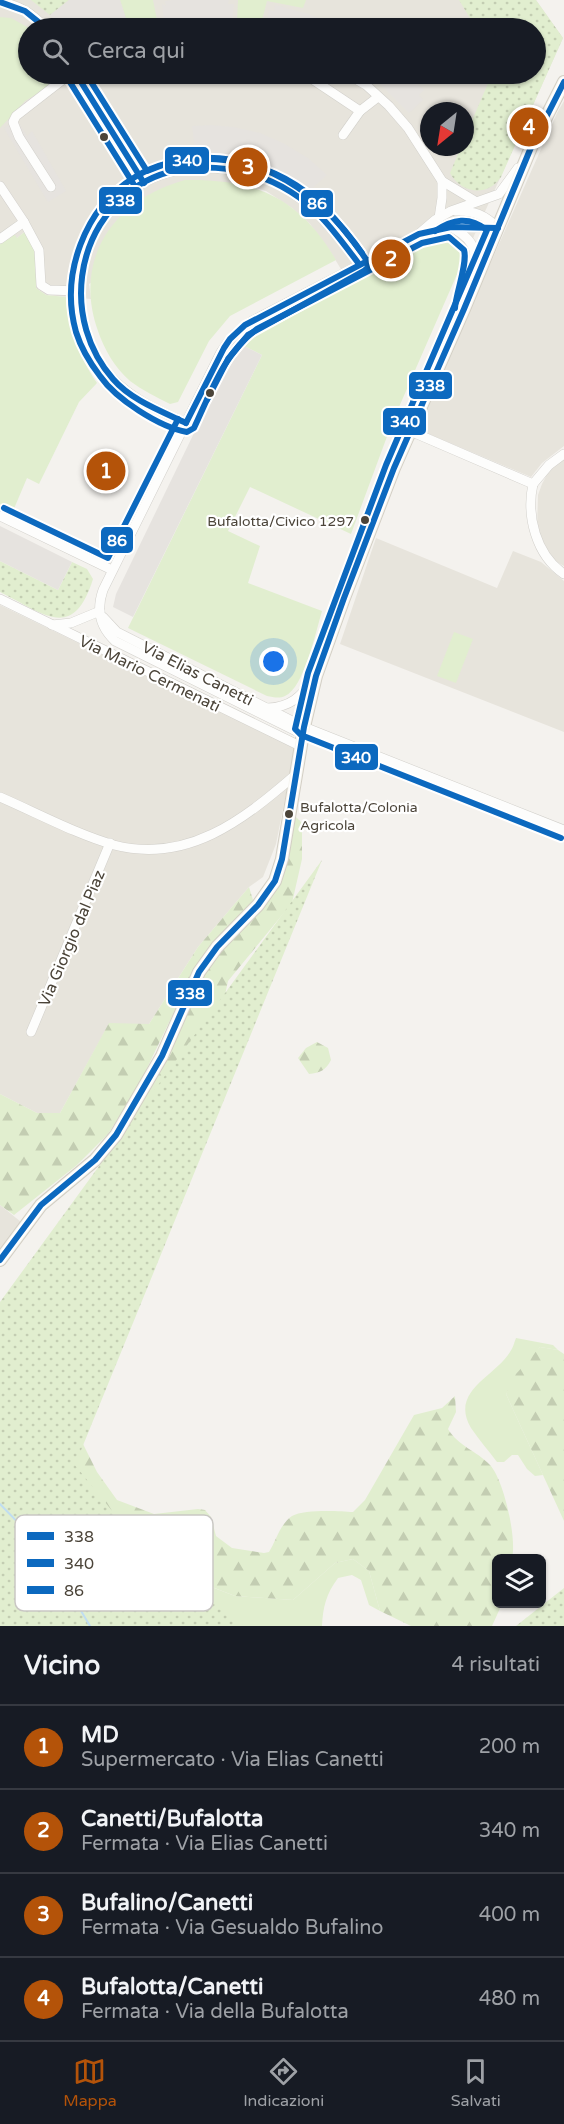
<!DOCTYPE html>
<html lang="it">
<meta charset="utf-8">
<style>
:root{--surface:#171b24;--page:#242831;--text:#f1f3f6;--muted:#9ea1a6;--line:#363941;--accent:#b45309}
body{margin:0;font-family:"Varela Round",sans-serif;background:var(--page);color:var(--text)}
.controls{position:absolute;right:18px;bottom:18px;display:grid;overflow:hidden;border-radius:9px;box-shadow:0 2px 4px #0004}
.controls button{width:54px;height:54px;display:grid;place-items:center;padding:0;border:0;border-bottom:2px solid var(--line);background:var(--surface);color:var(--text);font:30px sans-serif}
.compass{position:absolute;left:420px;top:102px;width:54px;height:54px;border-radius:50%;background:var(--surface);box-shadow:0 2px 4px #0004;rotate:210deg}
.you{position:absolute;left:274px;top:662px;width:21px;height:21px;margin:-15px;border:4px solid #fff;border-radius:50%;background:#1a73e8;box-shadow:0 0 0 9px #1a73e833}
.badge{display:grid;place-items:center;width:39px;height:39px;border-radius:50%;background:var(--accent);color:#fff;font-size:20px;font-weight:700}
.pin{position:absolute;translate:-50% -50%;border:3px solid #fff;box-shadow:0 2px 6px #0006}
.list{margin:0;padding:0;list-style:none}
h2{display:flex;justify-content:space-between;align-items:center;height:78px;margin:0;padding:0 24px;font-size:26px}
h2 small{font-size:20px;font-weight:400;color:var(--muted)}
.list li{display:grid;grid-template-columns:39px 1fr auto;gap:18px;align-items:center;box-sizing:border-box;height:84px;padding:0 24px;border-top:2px solid var(--line)}
.list b{display:block;font-size:22px;white-space:nowrap}
.list p{margin:0;font-size:20px;white-space:nowrap;color:var(--muted)}
.list em{font-size:20px;font-style:normal;color:var(--muted)}
.icon{flex:none;width:33px;height:33px;fill:none;stroke:currentColor;stroke-width:2;stroke-linecap:round;stroke-linejoin:round}
.map{position:relative;flex:none;width:564px;height:1626px;overflow:hidden}
.search{position:absolute;background:var(--surface);box-shadow:0 2px 4px #0004;left:18px;right:18px;top:18px;height:66px;display:flex;align-items:center;gap:15px;box-sizing:border-box;padding:0 21px;border-radius:33px;color:var(--muted);font-size:22px}
.sheet{height:414px;background:var(--surface)}
nav{display:flex;justify-content:space-around;align-items:center;box-sizing:border-box;height:84px;border-top:2px solid var(--line);background:var(--surface);font-size:16px;color:var(--muted)}
nav a{display:grid;justify-items:center;gap:3px}
nav .on{color:var(--accent)}
.map>svg:first-child{display:block}
</style>
<div class="map">
<svg width="564" height="1626" viewBox="0 0 564 1626">
<defs>
<pattern id="forest-firs" width="22" height="20" patternUnits="userSpaceOnUse" patternTransform="scale(1.5)"><rect width="22" height="20" fill="#e1eecf"/><path d="M5 1l3.5 6h-7zM16 11l3.5 6h-7z" fill="#c3cdb2"/></pattern>
<pattern id="park-dots" width="8" height="8" patternUnits="userSpaceOnUse" patternTransform="scale(1.5)"><rect width="8" height="8" fill="#e1eecf"/><path d="M2 2h.1M6 6h.1" fill="none" stroke="#c3cdb2" stroke-width="1.8" stroke-linecap="round"/></pattern>
</defs>
<rect width="100%" height="100%" fill="#f4f2ee"/>
<g fill="#e7e4dc" fill-rule="evenodd">
<path d="M 0,0 L 536,0 L 563,38 L 465,256 L 464,250 L 434,239 L 350,284 L 330,251 L 310,224 L 292,208 L 266,191 L 245,185 L 89,284 L 91,299 L 46,295 L 36,288 L 39,253 L 27,230 L 17,238 L 0,237 ZM 28,28 L 536,28 L 536,74 L 28,74 ZM 429,111 L 465,111 L 465,147 L 429,147 Z"/>
<polygon points="564,101 564,446 542,463 531,477 417,429 557,113"/>
<polygon points="564,457 564,566 555,561 547,551 537,528 538,495 542,484 552,465"/>
<polygon points="376,538 497,588 513,551 541,562 564,581 564,732 340,644"/>
<polygon points="0,605 295,748 276,844 263,877 249,887 198,947 149,1024 109,1024 60,1113 37,1113 0,1094"/>
<polygon points="0,1205 21,1222 0,1254"/>
</g>
<g fill="#e1eecf">
<polygon points="120,0 153,0 158,25 145,28 129,28"/>
<polygon points="238,0 306,0 303,8 267,1 261,24 237,21"/>
<polygon points="0,17 11,18 29,28 28,74 59,74 62,79 25,101 0,128"/>
<path d="M 185,180 C 255,179 299,197 336,260 L 230,316 L 209,341 L 178,402 L 170,404 C 156,397 142,390 130,381 C 115,368 104,349 98,331 C 72,258 115,199 185,180 Z"/>
<path d="M 11,230 L 17,238 L 27,230 L 39,253 L 36,288 L 46,295 L 66,297 C 67,329 79,356 97,383 L 79,402 L 39,484 L 27,478 L 13,511 L 0,505 L 0,237 Z"/>
<path d="M 444,238 C 456,240 462,244 465,256 L 392,423 L 351,534 L 250,487 L 228,531 L 260,546 L 248,583 L 322,611 C 316,631 304,688 285,696 C 279,699 273,697 267,696 L 128,628 L 262,355 L 242,345 L 257,333 L 424,243 Z"/>
<polygon points="454,632 473,639 456,683 437,676"/>
<path d="M 516,1338 L 553,1345 L 558,1350 L 540,1347 L 506,1394 L 543,1475 L 535,1476 L 527,1469 L 518,1455 L 512,1455 L 504,1462 L 497,1462 C 489,1451 479,1440 471,1428 C 449,1391 496,1376 510,1352 C 513,1348 514,1343 516,1338 Z"/>
<path d="M 66,1549 L 188,1578 L 235,1596 L 293,1600 L 335,1563 L 353,1559 L 369,1571 L 380,1611 L 369,1605 L 361,1580 L 352,1575 L 338,1578 C 326,1594 323,1607 322,1626 L 215,1626 Z"/>
</g>
<g fill="url(#forest-firs)">
<path d="M 293,814 L 302,823 L 302,859 L 292,903 L 228,981 L 211,1060 L 78,1434 L 97,1472 L 117,1500 L 154,1514 L 198,1509 L 205,1510 L 211,1517 L 216,1536 L 232,1548 L 264,1553 L 269,1552 C 276,1541 280,1524 292,1516 C 304,1509 339,1511 353,1512 L 365,1500 L 414,1415 L 442,1408 L 455,1396 L 456,1412 L 448,1429 C 459,1447 476,1450 490,1465 C 504,1480 517,1539 512,1558 L 496,1558 L 496,1604 L 502,1604 L 492,1626 L 411,1626 L 380,1611 L 369,1571 L 353,1559 L 335,1563 L 293,1600 L 235,1596 L 189,1578 L 174,1593 L 0,1380 L 75,1223 L 73,1203 L 104,1162 L 144,1099 L 200,975 L 269,897 Z"/>
<polygon points="249,887 253,900 205,957 185,989 138,1087 108,1134 77,1165 14,1215 0,1205 0,1094 37,1113 60,1113 109,1023 149,1024 198,947"/>
<path d="M 317,1042 L 328,1048 L 331,1060 C 326,1070 320,1073 309,1074 L 298,1058 L 306,1048 Z"/>
<polygon points="540,1347 558,1350 564,1354 564,1521 506,1394 516,1374"/>
</g>
<g fill="url(#park-dots)">
<polygon points="31,0 69,0 50,15"/>
<path d="M 459,0 L 536,0 L 563,38 L 501,177 C 487,198 461,193 450,173 L 461,147 L 465,147 L 465,137 L 492,74 L 536,74 L 536,28 L 476,28 Z"/>
<path d="M 0,561 L 58,590 L 72,562 L 87,569 L 93,579 C 73,643 43,613 0,592 Z"/>
<polygon points="322,860 75,1465 142,1548 244,1626 0,1626 0,1302"/>
<polygon points="564,1588 564,1626 516,1626"/>
</g>
<g fill="#e6e3df">
<polygon points="69,0 120,0 129,28 60,28 50,15"/>
<polygon points="173,0 229,0 228,4 234,4 232,24 191,23 165,27 162,4 166,6 165,1"/>
<polygon points="275,5 309,14 336,26 335,28 265,28 269,10 274,11"/>
<polygon points="366,74 407,74 424,90 419,95 423,100 409,113 377,81"/>
<polygon points="17,120 27,136 32,131 66,191 48,202 4,128"/>
<polygon points="210,125 233,127 260,133 283,143 308,158 327,175 308,192 290,179 268,169 224,158 196,158 192,126"/>
<polygon points="242,345 262,355 133,617 113,607 116,594 227,365"/>
<polygon points="0,526 72,562 58,590 0,561"/>
</g>
<g fill="none" stroke-linecap="round" stroke-linejoin="round">
<polyline stroke="#c0ddf1" stroke-width="2" points="0,1504 30,1535 58,1572 90,1626"/>
<g stroke="#d2d0cb" stroke-width="10">
<g id="street">
<path d="M 0,2 C 20,5 32,14 46,28"/>
<polyline points="76,74 144,183"/>
<polyline points="297,74 312,79 360,111"/>
<polyline points="347,74 366,85 389,106 408,128 442,181 475,201"/>
<polyline points="343,135 360,111 378,97"/>
<polyline points="0,186 24,222 39,250 41,285 49,290 79,291"/>
<polyline points="51,187 19,137 13,122 16,116 70,74"/>
<path d="M 455,211 C 473,210 485,215 498,228"/>
<polyline points="439,218 442,198 442,181"/>
<path d="M 453,228 C 495,252 463,271 463,304"/>
<polyline points="421,232 435,220 451,211 499,194 518,168"/>
<polyline points="0,239 24,222"/>
<path d="M 186,423 C 160,411 133,400 113,379 C 59,321 73,227 139,185 C 183,158 248,165 291,192 C 320,211 339,237 359,264"/>
<path d="M 410,431 L 533,484 C 526,516 536,555 564,574"/>
<polyline points="533,484 549,465 564,454"/>
<polyline points="0,516 112,570"/>
<polyline points="0,599 300,746"/>
<polyline points="103,617 117,632 304,727 564,830"/>
<polyline points="52,625 71,623 100,611"/>
<path d="M 268,708 C 290,707 301,697 314,679"/>
<path d="M 302,734 L 115,641 C 100,627 96,610 103,590 L 221,352 C 229,339 239,329 252,321 L 419,234 L 451,227 L 498,228"/>
<path d="M 0,797 C 37,813 76,834 114,845 C 187,864 243,820 294,776"/>
<polyline points="31,1032 110,843"/>
</g>
</g>
<g stroke="#d3cfc5" stroke-width="14">
<polyline id="secondary" points="0,1260 41,1205 95,1160 116,1135 162,1056 199,972 217,947 258,905 275,881 282,859 304,727 316,676 344,598 394,468 464,309 532,145 564,82"/>
</g>
<use href="#street" stroke="#fdfdfc" stroke-width="9"/>
<use href="#secondary" stroke="#f7f6f1" stroke-width="12"/>
<g stroke="#fff" stroke-width="10">
<g id="bus-1">
<polyline points="0,2 25,11 46,28"/>
<polyline points="76,74 144,183"/>
<path d="M 186,423 C 161,411 131,400 113,379 C 62,321 73,227 139,185 C 184,157 248,165 291,192 C 319,209 339,238 359,264"/>
<polyline points="186,423 224,348 230,339 245,325 419,234 451,227 498,228"/>
<polyline points="0,1260 41,1205 95,1160 116,1135 162,1056 199,972 217,947 258,905 275,881 282,859 304,727 316,676 344,598 394,468 464,309 532,145 564,82"/>
</g>
</g>
<g stroke="#fff" stroke-width="10">
<g id="bus-2">
<polyline points="68,79 136,188"/>
<path d="M 435,231 C 453,219 469,216 487,230 L 386,465 L 308,673 L 295,729 L 301,735 L 561,838"/>
<path d="M 362,253 C 343,228 323,202 296,185 C 250,156 183,148 135,177 C 84,208 60,275 76,332 C 81,348 90,363 100,376 C 116,399 159,427 187,432 L 194,428 C 211,392 224,353 257,329 L 422,243 L 449,237 L 464,250 C 468,263 456,292 455,308"/>
</g>
</g>
<g stroke="#fff" stroke-width="10">
<g id="bus-3">
<path d="M 86,74 L 147,171 C 237,132 319,186 367,261 L 368,267 L 364,271 L 248,335 L 228,359 L 207,400"/>
<polyline points="4,508 108,558 178,419"/>
</g>
</g>
<use href="#bus-1" stroke="#0c69bf" stroke-width="6"/>
<use href="#bus-2" stroke="#0c69bf" stroke-width="6"/>
<use href="#bus-3" stroke="#0c69bf" stroke-width="6"/>
</g>
<g fill="#4b4439" stroke="#fff" stroke-width="2">
<circle cx="104" cy="137" r="5"/>
<circle cx="210" cy="393" r="5"/>
<circle cx="365" cy="520" r="5"/>
<circle cx="289" cy="814" r="5"/>
</g>
<g text-anchor="middle" stroke-width="4.5" stroke-linejoin="round" paint-order="stroke">
<g font-size="14" fill="#4b4439" stroke="#fff" text-anchor="end">
<text x="354" y="526">Bufalotta/Civico 1297</text>
<text x="300" y="812" text-anchor="start">Bufalotta/Colonia<tspan x="300" dy="18">Agricola</tspan></text>
</g>
<g font-size="16" fill="#4b4439" stroke="#fff">
<text transform="translate(150 673) rotate(26)" y="6">Via Mario Cermenati</text>
<text transform="translate(198 673) rotate(27)" y="6">Via Elias Canetti</text>
<text transform="translate(71 938) rotate(-67)" y="6">Via Giorgio dal Piaz</text>
</g>
</g>
<rect x="15" y="1515" width="198" height="96" rx="9" fill="#fff" stroke="#c9c7c4" stroke-width="1.5"/>
<rect x="27" y="1532" width="27" height="8" fill="#0c69bf"/>
<rect x="27" y="1559" width="27" height="8" fill="#0c69bf"/>
<rect x="27" y="1586" width="27" height="8" fill="#0c69bf"/>
<g font-size="16" fill="#4b4439">
<text x="64" y="1542">338</text>
<text x="64" y="1569">340</text>
<text x="64" y="1596">86</text>
</g>
<g stroke="#fff" stroke-width="2">
<rect x="164" y="146" width="46" height="29" rx="6" fill="#0c69bf"/>
<rect x="98" y="186" width="45" height="29" rx="6" fill="#0c69bf"/>
<rect x="300" y="189" width="34" height="29" rx="6" fill="#0c69bf"/>
<rect x="408" y="371" width="45" height="29" rx="6" fill="#0c69bf"/>
<rect x="382" y="407" width="45" height="29" rx="6" fill="#0c69bf"/>
<rect x="100" y="526" width="34" height="28" rx="6" fill="#0c69bf"/>
<rect x="334" y="743" width="45" height="28" rx="6" fill="#0c69bf"/>
<rect x="167" y="979" width="46" height="28" rx="6" fill="#0c69bf"/>
</g>
<g font-size="16" text-anchor="middle" font-weight="bold" fill="#fff">
<text x="187" y="166">340</text>
<text x="120" y="206">338</text>
<text x="317" y="209">86</text>
<text x="430" y="391">338</text>
<text x="405" y="427">340</text>
<text x="117" y="546">86</text>
<text x="356" y="763">340</text>
<text x="190" y="999">338</text>
</g>
</svg>
<div class="controls">
<button><svg class="icon" aria-label="layers" viewBox="0 0 24 24"><path d="M12 4l9 5-9 5-9-5zM3 14l9 5 9-5"/></svg></button>
</div>
<svg class="compass" viewBox="-18 -18 36 36"><path d="M0-13l5 13h-10z" fill="#e53935"/><path d="M0 13l5-13h-10z" fill="#9ea1a6"/></svg>
<div class="you"></div>
<div class="pin badge" style="left:106px;top:471px">1</div>
<div class="pin badge" style="left:391px;top:259px">2</div>
<div class="pin badge" style="left:248px;top:167px">3</div>
<div class="pin badge" style="left:529px;top:127px">4</div>
<div class="search"><svg class="icon" aria-label="search" viewBox="0 0 24 24"><circle cx="10" cy="10" r="6"/><path d="M15 15l6 6"/></svg>Cerca qui</div>
</div>
<section class="sheet">
<h2>Vicino<small>4 risultati</small></h2>
<ul class="list">
<li><span class="badge">1</span><div><b>MD</b><p>Supermercato · Via Elias Canetti</p></div><em>200 m</em></li>
<li><span class="badge">2</span><div><b>Canetti/Bufalotta</b><p>Fermata · Via Elias Canetti</p></div><em>340 m</em></li>
<li><span class="badge">3</span><div><b>Bufalino/Canetti</b><p>Fermata · Via Gesualdo Bufalino</p></div><em>400 m</em></li>
<li><span class="badge">4</span><div><b>Bufalotta/Canetti</b><p>Fermata · Via della Bufalotta</p></div><em>480 m</em></li>
</ul>
</section>
<nav>
<a class="on"><svg class="icon" aria-label="map" viewBox="0 0 24 24"><path d="M3 6l6-2 6 2 6-2v14l-6 2-6-2-6 2zM9 4v14M15 6v14"/></svg>Mappa</a>
<a><svg class="icon" aria-label="directions" viewBox="0 0 24 24"><path d="M12 3l9 9-9 9-9-9zM9 14v-3h6M13 9l2 2-2 2"/></svg>Indicazioni</a>
<a><svg class="icon" aria-label="saved" viewBox="0 0 24 24"><path d="M7 4h10v16l-5-4-5 4z"/></svg>Salvati</a>
</nav>
